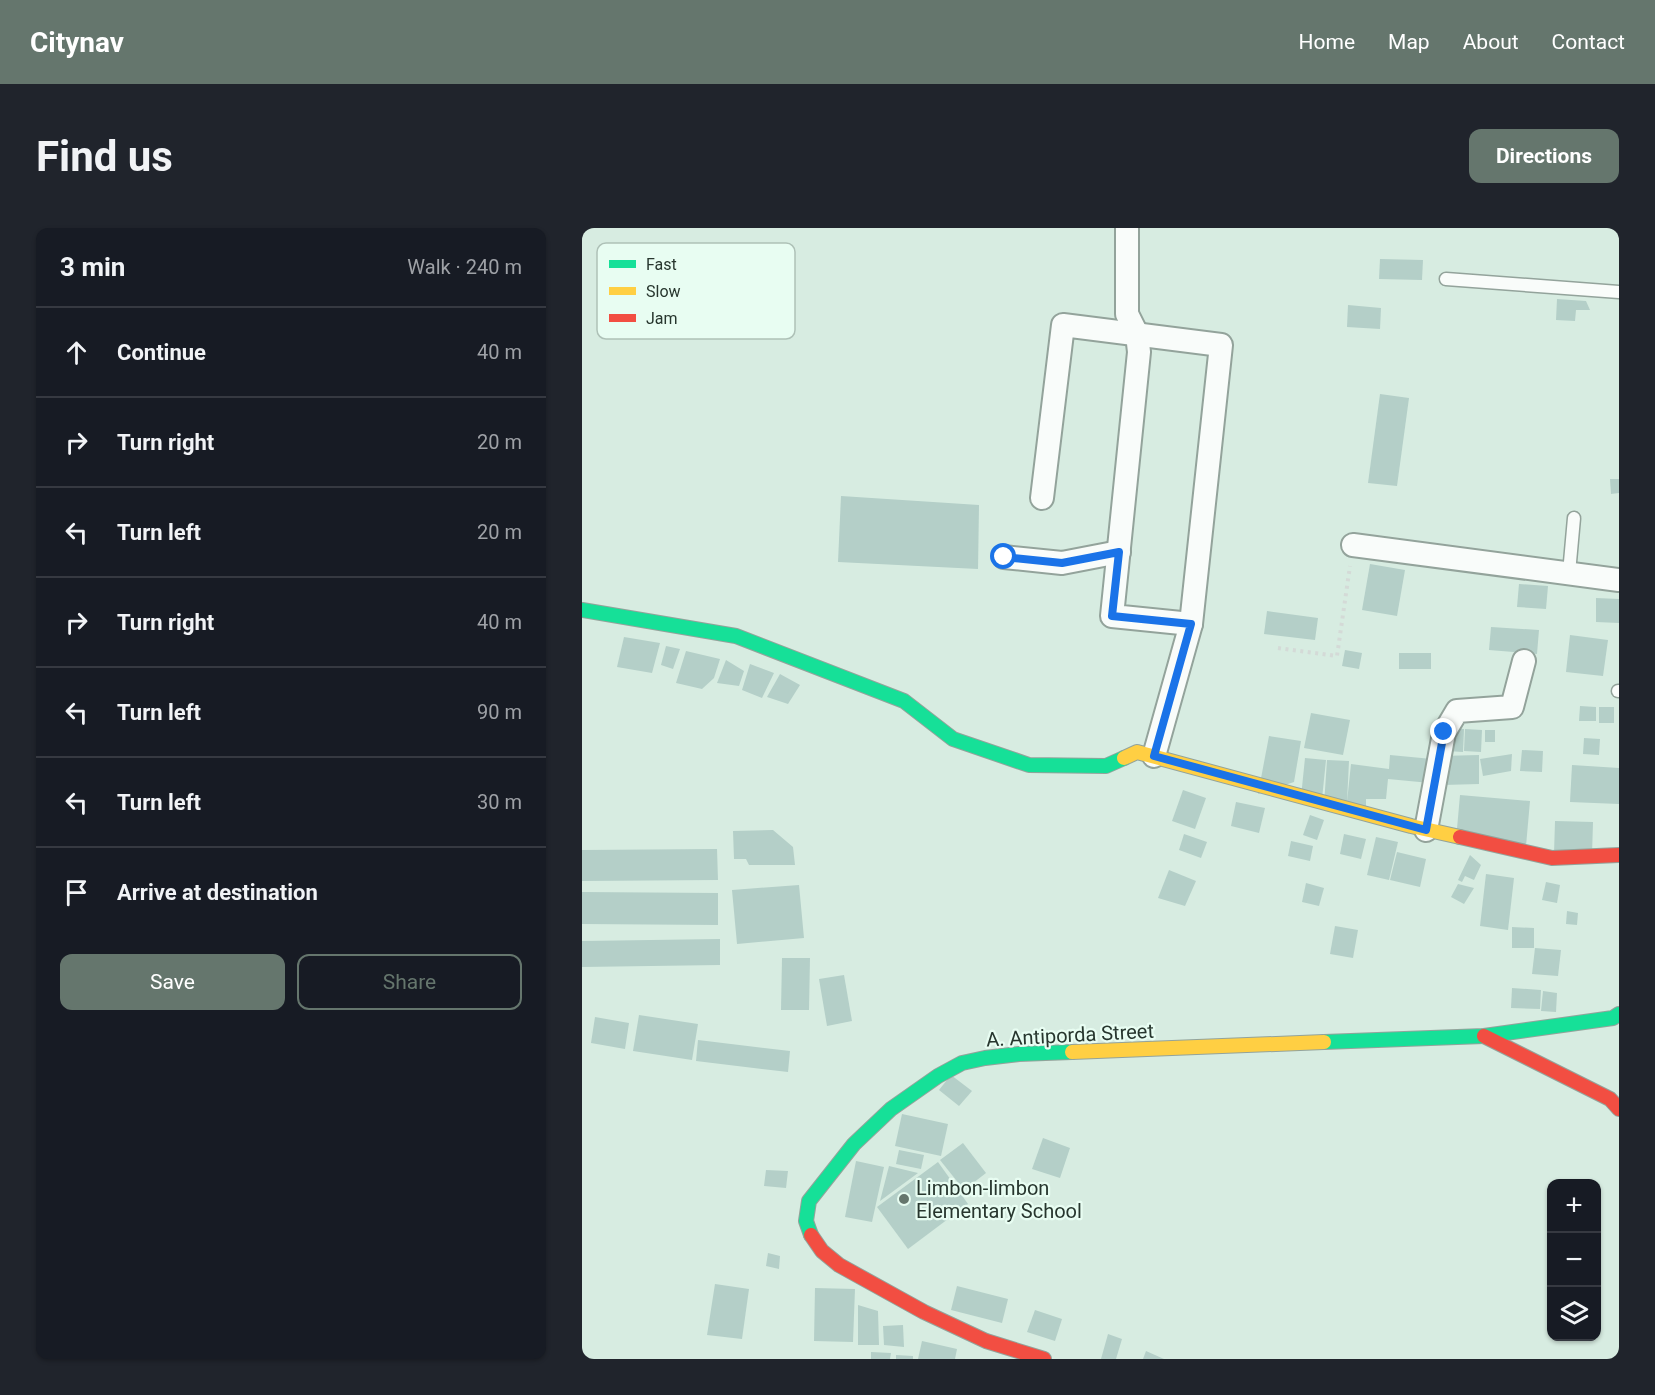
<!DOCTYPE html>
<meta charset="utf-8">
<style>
:root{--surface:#171b24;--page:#20242c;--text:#f1f3f6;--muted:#9ea1a6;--line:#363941;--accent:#65766d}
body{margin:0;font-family:Roboto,sans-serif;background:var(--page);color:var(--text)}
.controls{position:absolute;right:18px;bottom:18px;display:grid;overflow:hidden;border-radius:12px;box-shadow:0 2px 4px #0004}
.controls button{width:54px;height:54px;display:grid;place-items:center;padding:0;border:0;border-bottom:2px solid var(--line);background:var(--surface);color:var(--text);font:30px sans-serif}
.stop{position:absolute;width:18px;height:18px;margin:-14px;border:4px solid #1a73e8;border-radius:50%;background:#fff}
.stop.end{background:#1a73e8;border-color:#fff;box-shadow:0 2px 6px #0008}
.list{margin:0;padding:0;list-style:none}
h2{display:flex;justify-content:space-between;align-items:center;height:78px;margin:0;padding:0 24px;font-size:26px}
h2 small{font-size:20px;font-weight:400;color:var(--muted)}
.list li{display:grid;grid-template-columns:39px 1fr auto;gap:18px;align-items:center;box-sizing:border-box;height:90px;padding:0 24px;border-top:2px solid var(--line)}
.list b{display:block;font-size:22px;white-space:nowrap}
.list em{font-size:20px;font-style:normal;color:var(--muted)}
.actions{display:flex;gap:12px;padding:18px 24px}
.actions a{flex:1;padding:14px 0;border:2px solid var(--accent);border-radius:12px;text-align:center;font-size:21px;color:var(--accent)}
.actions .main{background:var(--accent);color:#fff}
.icon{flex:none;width:33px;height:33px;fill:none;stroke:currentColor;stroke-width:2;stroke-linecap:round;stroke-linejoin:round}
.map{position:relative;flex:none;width:1037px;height:1131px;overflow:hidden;border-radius:12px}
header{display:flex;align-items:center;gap:36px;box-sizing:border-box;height:84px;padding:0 30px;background:var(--accent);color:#fff}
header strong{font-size:28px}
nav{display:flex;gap:33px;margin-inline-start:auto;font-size:21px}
.intro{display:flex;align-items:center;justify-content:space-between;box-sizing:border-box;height:144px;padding:0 36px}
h1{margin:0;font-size:42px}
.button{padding:15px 27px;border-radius:12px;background:var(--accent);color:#fff;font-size:21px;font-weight:700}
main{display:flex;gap:36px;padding:0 36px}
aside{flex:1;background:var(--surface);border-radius:12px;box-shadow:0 2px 4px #0004}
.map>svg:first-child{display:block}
</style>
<header>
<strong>Citynav</strong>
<nav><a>Home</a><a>Map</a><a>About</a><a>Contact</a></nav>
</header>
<div class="intro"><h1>Find us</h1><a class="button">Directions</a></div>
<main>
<aside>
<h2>3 min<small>Walk · 240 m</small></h2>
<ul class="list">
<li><svg class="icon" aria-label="ahead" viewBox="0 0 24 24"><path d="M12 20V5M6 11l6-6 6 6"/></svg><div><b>Continue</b></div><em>40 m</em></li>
<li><svg class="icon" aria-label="right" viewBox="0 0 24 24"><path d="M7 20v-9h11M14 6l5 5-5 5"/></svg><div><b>Turn right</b></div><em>20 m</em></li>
<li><svg class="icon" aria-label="left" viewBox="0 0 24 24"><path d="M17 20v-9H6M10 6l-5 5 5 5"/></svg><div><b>Turn left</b></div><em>20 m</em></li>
<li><svg class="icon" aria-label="right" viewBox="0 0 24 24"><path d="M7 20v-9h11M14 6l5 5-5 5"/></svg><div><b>Turn right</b></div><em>40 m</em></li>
<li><svg class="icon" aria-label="left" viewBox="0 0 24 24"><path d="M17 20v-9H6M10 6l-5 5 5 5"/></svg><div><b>Turn left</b></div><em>90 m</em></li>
<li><svg class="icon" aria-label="left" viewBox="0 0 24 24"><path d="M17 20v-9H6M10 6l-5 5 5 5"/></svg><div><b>Turn left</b></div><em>30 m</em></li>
<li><svg class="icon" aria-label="arrive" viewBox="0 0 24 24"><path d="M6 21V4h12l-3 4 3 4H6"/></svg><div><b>Arrive at destination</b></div></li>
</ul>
<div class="actions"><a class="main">Save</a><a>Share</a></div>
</aside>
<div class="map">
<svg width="1037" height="1131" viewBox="0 0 1037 1131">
<rect width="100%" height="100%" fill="#d7ece1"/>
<g fill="#b4cfc8">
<polygon points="798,31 841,32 840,52 797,51"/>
<polygon points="975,71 1004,73 1008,82 994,82 993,93 974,92"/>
<polygon points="766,77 799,80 798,101 765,99"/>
<polygon points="798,166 827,170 815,258 786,255"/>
<polygon points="1028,251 1037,251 1037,265 1029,266"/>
<polygon points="259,268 397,277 396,341 256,334"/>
<polygon points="788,336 823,342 815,388 780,382"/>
<polygon points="937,356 966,358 964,381 935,379"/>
<polygon points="1014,370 1037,371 1037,395 1014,394"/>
<polygon points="685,383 736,390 733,412 682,406"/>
<polygon points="909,399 957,402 955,426 907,422"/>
<polygon points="988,407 1026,412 1021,448 984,444"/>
<polygon points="42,409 78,415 70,445 35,439"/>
<polygon points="84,418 98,421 91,441 79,437"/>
<polygon points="763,422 780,425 777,441 760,438"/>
<polygon points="104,423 138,431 132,450 120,461 94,455"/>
<rect x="817" y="425" width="32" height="16"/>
<polygon points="144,432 162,443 157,458 135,455"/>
<polygon points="168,436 192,445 180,470 160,462"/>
<polygon points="198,446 218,457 206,476 185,469"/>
<polygon points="998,478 1014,479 1014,493 997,493"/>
<rect x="1017" y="479" width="15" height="16"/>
<polygon points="729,485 768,492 761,527 722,520"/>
<polygon points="866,500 882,501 881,524 865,523"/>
<polygon points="883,501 900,502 899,524 882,523"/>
<rect x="903" y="502" width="10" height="12"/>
<polygon points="687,508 719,513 712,554 676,566"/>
<polygon points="1002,510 1018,511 1017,527 1001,526"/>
<polygon points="940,522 961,523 960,544 938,543"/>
<polygon points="930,526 929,543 901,548 898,531"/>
<polygon points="808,527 850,531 848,555 806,551 804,571 784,571 784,588 763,586 764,578 742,577 745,532 767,533 765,574 769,536 807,541"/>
<polygon points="897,527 897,556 861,557 859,528"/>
<polygon points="723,530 744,532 740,571 719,569"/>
<polygon points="990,537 1037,540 1037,576 988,574"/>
<polygon points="601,562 624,570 613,601 590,593"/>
<polygon points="878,567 948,573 944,618 874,612"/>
<polygon points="654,574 683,580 677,605 649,598"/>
<polygon points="728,587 742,592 735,612 721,607"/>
<polygon points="973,593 1011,594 1010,627 972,626"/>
<polygon points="191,602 211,619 213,637 167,637 164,631 152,631 151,603"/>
<polygon points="602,606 625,614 619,630 597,622"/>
<polygon points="762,606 784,611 779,631 758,626"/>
<polygon points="794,609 816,614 807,652 785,647"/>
<polygon points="709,613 731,618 728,633 706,628"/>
<polygon points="135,621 136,652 0,653 0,622"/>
<polygon points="815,624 844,631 838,659 808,652"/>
<polygon points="888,627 899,637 892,652 883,648 880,654 876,652"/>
<polygon points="587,642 614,653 603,678 576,670"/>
<polygon points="904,646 932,650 926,702 898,698"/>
<polygon points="964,654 978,657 975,675 960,672"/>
<polygon points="724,655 742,660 737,678 720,674"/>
<polygon points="876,656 892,660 882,676 869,669"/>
<polygon points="217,657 222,710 155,716 150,662"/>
<polygon points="0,664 136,665 136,697 0,696"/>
<polygon points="985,683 996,685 995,697 984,696"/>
<polygon points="753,698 776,702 771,730 748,726"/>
<polygon points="930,699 952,700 952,720 930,720"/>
<polygon points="138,711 138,737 0,739 0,713"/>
<polygon points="953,720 979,722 976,748 950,746"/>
<polygon points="200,730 228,730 227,782 199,782"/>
<polygon points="262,747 270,793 245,798 237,751"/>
<polygon points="930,760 959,762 958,781 929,780"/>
<polygon points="961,763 975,765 974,784 959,783"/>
<polygon points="57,787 116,796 110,832 51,823"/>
<polygon points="13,789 47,795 43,821 9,815"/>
<polygon points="116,812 208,823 206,844 114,833"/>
<polygon points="369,847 390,863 377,878 357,862"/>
<polygon points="320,886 366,896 359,928 313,918"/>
<polygon points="461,910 488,920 478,950 450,941"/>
<polygon points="381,915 404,945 382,962 358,932"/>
<polygon points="317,922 342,927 339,941 314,936"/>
<polygon points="274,933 302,939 290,994 263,989"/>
<polygon points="356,934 386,976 326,1021 295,979"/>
<polygon points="307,938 336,945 298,973"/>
<polygon points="184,942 206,943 204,960 182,958"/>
<polygon points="186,1025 198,1028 197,1041 184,1038"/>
<polygon points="133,1056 167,1061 160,1111 125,1107"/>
<polygon points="375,1058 426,1071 420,1095 369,1082"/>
<polygon points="233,1060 273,1061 271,1114 232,1113"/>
<polygon points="276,1077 296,1083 297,1117 276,1117"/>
<polygon points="453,1082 480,1091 473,1113 445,1104"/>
<polygon points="321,1097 322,1119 302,1117 301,1098"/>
<polygon points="526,1106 540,1111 534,1131 519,1131"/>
<polygon points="340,1113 375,1121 373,1131 336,1131"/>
<polygon points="564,1123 582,1131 561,1131"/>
<polygon points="289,1124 309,1125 308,1131 289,1131"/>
<polygon points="314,1127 331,1128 331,1131 314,1131"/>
</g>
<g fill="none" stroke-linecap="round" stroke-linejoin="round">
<g stroke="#93a39b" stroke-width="15">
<g id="lane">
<polyline points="864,51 1037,64"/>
<polyline points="987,345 992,290"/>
<polyline points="1036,463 1037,463"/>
</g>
</g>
<g stroke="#93a39b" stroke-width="26">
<g id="street">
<polyline points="545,0 545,86 555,106 557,124 530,388 609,396"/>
<polyline points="460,270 481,97 639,117 609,396 572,528"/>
<polyline points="771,317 1037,352"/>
<polyline points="422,329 480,335 537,324"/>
<polyline points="844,602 862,505 875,483 930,479 942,433"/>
</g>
</g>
<g stroke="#93a39b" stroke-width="16">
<g id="fast">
<polyline points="0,382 154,408 322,473 371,511 447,537 524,538 542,530"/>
<polyline points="742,814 902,808 1031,790 1037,786"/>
<polyline points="229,1007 224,993 227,973 272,916 309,881 356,848 380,835 403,830 437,826 490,824"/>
</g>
</g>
<g stroke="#93a39b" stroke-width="16">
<g id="slow">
<polyline points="542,530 555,524 829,598 878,609"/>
<polyline points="490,824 742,814"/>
</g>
</g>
<g stroke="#93a39b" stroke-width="16">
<g id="jam">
<polyline points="878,609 970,630 1037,627"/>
<polyline points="902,808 1028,871 1037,881"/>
<polyline points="229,1007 240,1023 257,1037 342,1084 404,1113 462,1131"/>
</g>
</g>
<polyline stroke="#d4dad7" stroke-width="4" stroke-dasharray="3 4.5" stroke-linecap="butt" points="696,420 755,428 768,338"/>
<use href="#lane" stroke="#f9fcfa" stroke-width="12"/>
<use href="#street" stroke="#f9fcfa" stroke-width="22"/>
<use href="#fast" stroke="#16e098" stroke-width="14"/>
<use href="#slow" stroke="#ffcf43" stroke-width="14"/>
<use href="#jam" stroke="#f24e42" stroke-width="14"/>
</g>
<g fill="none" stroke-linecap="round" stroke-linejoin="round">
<polyline stroke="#1a73e8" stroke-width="8" points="422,329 480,335 537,324 530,388 609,396 572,528 844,602 862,504"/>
</g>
<circle fill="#65766d" stroke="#e8fdf2" stroke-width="2" cx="322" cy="971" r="6"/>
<g text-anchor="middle" stroke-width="4.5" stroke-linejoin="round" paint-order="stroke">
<g font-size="20" fill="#27362e" stroke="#e8fdf2">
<text transform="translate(488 807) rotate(-3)" y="7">A. Antiporda Street</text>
</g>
<g font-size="20" fill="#27362e" stroke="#e8fdf2" text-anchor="start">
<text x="334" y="967">Limbon-limbon<tspan x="334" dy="23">Elementary School</tspan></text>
</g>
</g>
<rect x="15" y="15" width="198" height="96" rx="9" fill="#e8fdf2" stroke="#aec1b7" stroke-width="1.5"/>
<rect x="27" y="32" width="27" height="8" fill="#16e098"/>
<rect x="27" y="59" width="27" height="8" fill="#ffcf43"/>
<rect x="27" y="86" width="27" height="8" fill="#f24e42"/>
<g font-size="16" fill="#27362e">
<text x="64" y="42">Fast</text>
<text x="64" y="69">Slow</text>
<text x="64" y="96">Jam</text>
</g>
</svg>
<div class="controls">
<button>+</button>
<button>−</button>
<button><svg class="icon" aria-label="layers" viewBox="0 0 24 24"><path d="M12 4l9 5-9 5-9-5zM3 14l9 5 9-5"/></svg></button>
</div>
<div class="stop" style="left:422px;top:329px"></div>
<div class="stop end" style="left:862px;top:504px"></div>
</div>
</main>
